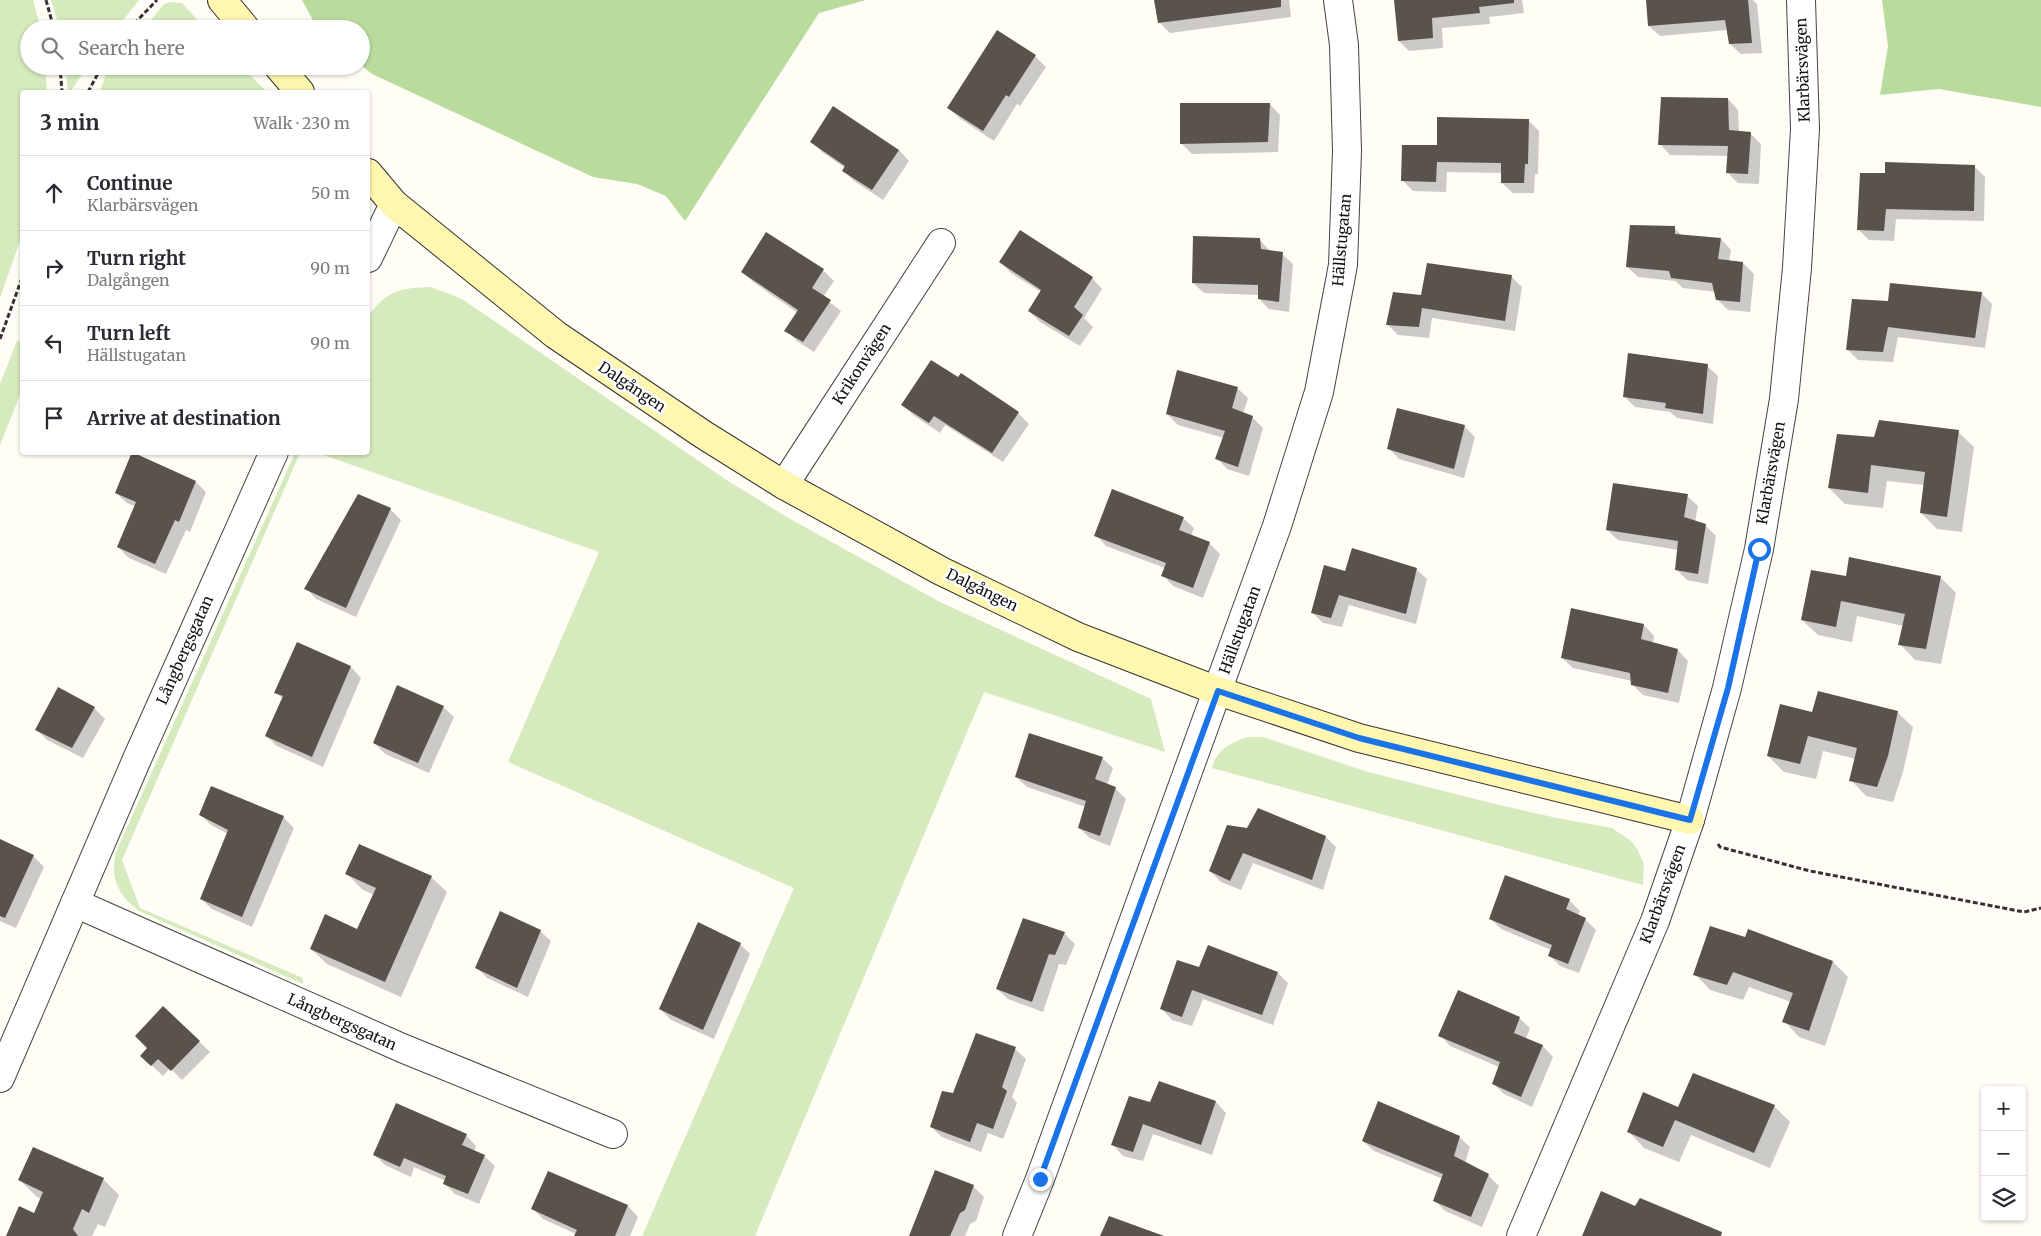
<!DOCTYPE html>
<meta charset="utf-8">
<style>
:root{--surface:#fff;--page:#f7f7f7;--text:#2b2b33;--muted:#7c7c81;--line:#e1e1e2}
body{margin:0;font-family:Merriweather,serif;background:var(--page);color:var(--text)}
.controls{position:absolute;right:15px;bottom:15px;display:grid;overflow:hidden;border-radius:5px;box-shadow:0 1px 4px #0004}
.controls button{width:45px;height:45px;display:grid;place-items:center;padding:0;border:0;border-bottom:1px solid var(--line);background:var(--surface);color:var(--text);font:25px sans-serif}
.stop{position:absolute;width:15px;height:15px;margin:-11px;border:4px solid #1a73e8;border-radius:50%;background:#fff}
.stop.end{background:#1a73e8;border-color:#fff;box-shadow:0 1px 5px #0008}
.list{margin:0;padding:0;list-style:none}
h2{display:flex;justify-content:space-between;align-items:center;height:65px;margin:0;padding:0 20px;font-size:21px}
h2 small{font-size:16px;font-weight:400;color:var(--muted)}
.list li{display:grid;grid-template-columns:32px 1fr auto;gap:15px;align-items:center;box-sizing:border-box;height:75px;padding:0 20px;border-top:1px solid var(--line)}
.list b{display:block;font-size:19px;white-space:nowrap}
.list p{margin:0;font-size:16px;white-space:nowrap;color:var(--muted)}
.list em{font-size:16px;font-style:normal;color:var(--muted)}
.icon{flex:none;width:28px;height:28px;fill:none;stroke:currentColor;stroke-width:2;stroke-linecap:round;stroke-linejoin:round}
.map{position:relative;flex:none;width:2041px;height:1236px;overflow:hidden}
.search{position:absolute;background:var(--surface);box-shadow:0 1px 4px #0004;left:20px;top:20px;width:350px;height:55px;display:flex;align-items:center;gap:12px;box-sizing:border-box;padding:0 18px;border-radius:28px;color:var(--muted);font-size:19px}
.panel{position:absolute;background:var(--surface);box-shadow:0 1px 4px #0004;left:20px;top:90px;width:350px;height:365px;border-radius:5px}
.map>svg:first-child{display:block}
</style>
<div class="map">
<svg width="2041" height="1236" viewBox="0 0 2041 1236">
<rect width="100%" height="100%" fill="#fffdf5"/>
<g fill="#d5ebbd">
<polygon points="0,0 33,0 41,29 29,29 29,66 45,66 47,92 22,92 22,235 0,298"/>
<polygon points="51,0 139,0 116,29 60,29"/>
<polygon points="169,2 182,3 206,29 144,29 163,5"/>
<polygon points="65,66 88,66 70,92 68,92"/>
<polygon points="114,66 241,66 267,92 100,92 105,77"/>
<path d="M 431,287 L 462,299 L 728,481 L 792,520 L 940,602 L 1151,699 L 1165,752 L 984,692 L 755,1236 L 642,1236 L 794,888 L 508,762 L 599,552 L 318,453 L 368,452 L 368,317 C 386,290 401,288 431,287 Z"/>
<polygon points="17,341 22,343 22,390 0,445 0,384"/>
<path d="M 295,453 L 300,453 L 122,860 L 140,908 L 303,978 L 303,984 L 139,911 C 117,894 110,878 116,852 Z"/>
<path d="M 1248,737 L 1263,737 L 1368,772 L 1503,806 L 1557,818 L 1612,828 L 1631,841 L 1637,849 L 1644,864 L 1643,885 L 1212,768 C 1216,750 1231,742 1248,737 Z"/>
</g>
<g fill="#b9dc9c">
<polygon points="302,0 866,0 819,13 685,221 666,196 637,184 593,177 372,74 361,65 361,29 320,29 315,24"/>
<polygon points="1882,0 2041,0 2041,107 1939,89 1880,95 1888,46"/>
</g>
<g fill="#0003">
<polygon points="1156,0 1289,0 1291,17 1170,33 1159,22"/>
<polygon points="1395,0 1522,0 1524,13 1489,17 1490,24 1442,28 1443,48 1409,51 1399,41"/>
<polygon points="1648,0 1753,0 1757,4 1762,53 1741,54 1730,44 1728,30 1660,36 1649,26"/>
<polygon points="998,32 1035,56 1046,67 1020,106 1017,104 994,141 959,118 949,107"/>
<polygon points="1728,99 1738,110 1739,132 1750,133 1761,144 1759,184 1738,183 1727,172 1729,156 1670,155 1660,144"/>
<polygon points="1270,104 1280,115 1278,152 1192,154 1181,143"/>
<polygon points="1528,120 1539,131 1538,174 1535,174 1534,193 1513,193 1502,183 1502,173 1447,172 1446,192 1413,191 1402,180 1438,146"/>
<polygon points="812,142 899,150 909,161 883,200 854,181 844,171 845,168 822,152"/>
<polygon points="1974,166 1985,177 1984,221 1896,219 1894,241 1869,240 1859,230 1886,174"/>
<polygon points="1674,228 1683,236 1721,239 1731,250 1729,261 1743,263 1754,274 1750,312 1728,310 1717,299 1716,292 1683,288 1675,281 1638,277 1627,267"/>
<polygon points="1259,239 1270,251 1282,254 1293,264 1289,312 1269,309 1259,299 1259,295 1204,293 1193,283"/>
<polygon points="1000,262 1092,278 1102,289 1084,318 1093,327 1080,346 1040,322 1029,311 1041,292 1011,273"/>
<polygon points="823,270 834,281 823,297 841,311 814,352 797,341 786,330 798,313 753,282 742,272"/>
<polygon points="1511,276 1522,287 1515,331 1432,318 1429,338 1398,335 1388,325 1423,296"/>
<polygon points="1981,293 1992,304 1985,348 1898,337 1893,362 1858,360 1847,349 1889,302"/>
<polygon points="1707,366 1718,376 1713,424 1677,418 1670,412 1635,407 1625,397"/>
<polygon points="961,375 1018,413 1029,424 1003,462 945,425 940,433 913,415 903,405 959,379"/>
<polygon points="1237,388 1248,398 1243,414 1252,417 1263,428 1249,476 1227,469 1217,458 1224,438 1178,425 1167,414"/>
<polygon points="1398,409 1465,427 1475,437 1464,478 1399,459 1389,448"/>
<polygon points="1958,432 1974,447 1962,532 1937,529 1921,513 1924,485 1887,481 1883,508 1845,504 1829,488 1875,438"/>
<polygon points="132,454 196,482 206,492 190,532 186,530 166,574 129,558 118,547 136,507 127,503 116,493"/>
<polygon points="1687,496 1698,506 1695,522 1705,525 1716,536 1708,584 1687,580 1677,570 1678,550 1618,540 1607,530"/>
<polygon points="390,509 401,520 356,617 316,599 306,588"/>
<polygon points="1183,518 1194,528 1191,536 1209,543 1220,554 1203,598 1173,586 1163,575 1165,568 1106,546 1096,535"/>
<polygon points="1416,569 1427,579 1416,624 1349,605 1342,627 1323,623 1312,612 1346,573"/>
<polygon points="1848,577 1940,577 1956,593 1941,664 1915,660 1900,644 1904,626 1857,616 1852,642 1818,635 1802,620"/>
<polygon points="1644,625 1654,636 1653,643 1678,650 1688,661 1679,703 1643,695 1632,684 1632,681 1573,668 1562,658"/>
<polygon points="298,643 351,667 361,678 323,767 277,746 266,736 283,699 276,692"/>
<polygon points="58,688 94,708 105,719 83,758 47,740 36,729"/>
<polygon points="443,707 454,717 429,773 385,754 374,743"/>
<polygon points="1897,712 1913,727 1903,772 1893,802 1866,796 1851,780 1856,759 1823,751 1816,779 1784,772 1768,756 1813,713"/>
<polygon points="1102,758 1113,768 1107,785 1115,788 1126,799 1110,846 1090,838 1079,828 1086,807 1027,787 1016,777"/>
<polygon points="212,788 284,818 294,828 252,927 212,909 201,899 228,834 211,825 200,814"/>
<polygon points="1228,826 1326,837 1336,847 1323,890 1253,863 1241,890 1221,882 1210,871"/>
<polygon points="0,841 33,856 44,867 16,928 0,921"/>
<polygon points="347,874 431,877 447,892 401,997 327,964 311,949 358,931 374,895 363,890"/>
<polygon points="1569,900 1580,911 1578,916 1585,919 1596,930 1579,973 1560,966 1549,955 1551,950 1501,929 1490,918"/>
<polygon points="540,931 551,941 528,997 487,978 477,968"/>
<polygon points="1064,933 1075,944 1066,965 1059,964 1043,1012 1008,999 997,989"/>
<polygon points="1746,939 1833,962 1848,977 1825,1046 1799,1037 1784,1021 1791,1002 1749,987 1743,1000 1710,990 1695,974"/>
<polygon points="740,944 750,954 714,1039 671,1020 660,1009"/>
<polygon points="1200,969 1278,973 1288,983 1273,1025 1203,999 1192,1026 1172,1020 1162,1009"/>
<polygon points="164,1007 210,1052 182,1080 170,1068 163,1076 142,1056 149,1048"/>
<polygon points="1519,1018 1530,1028 1526,1039 1543,1046 1553,1057 1532,1107 1504,1094 1493,1083 1499,1067 1450,1046 1440,1035"/>
<polygon points="1015,1049 1026,1059 1012,1097 1017,1103 1003,1139 988,1133 981,1152 942,1137 931,1127 954,1094"/>
<polygon points="1160,1082 1216,1102 1226,1113 1212,1155 1153,1134 1143,1161 1123,1156 1113,1145 1151,1104"/>
<polygon points="1774,1106 1790,1122 1770,1168 1691,1135 1679,1162 1644,1148 1629,1132 1679,1109"/>
<polygon points="466,1135 476,1146 474,1151 484,1156 495,1166 479,1204 455,1194 445,1184 446,1181 414,1167 411,1177 385,1165 374,1154"/>
<polygon points="1459,1137 1470,1147 1465,1163 1488,1175 1499,1186 1482,1227 1445,1211 1434,1200 1443,1179 1374,1151 1363,1141"/>
<polygon points="549,1172 628,1206 638,1217 630,1236 575,1236 576,1234 543,1219 533,1209"/>
<polygon points="103,1179 119,1195 105,1227 98,1224 92,1236 7,1236 35,1215 41,1199 36,1196 20,1180"/>
<polygon points="973,1186 984,1197 976,1221 970,1224 965,1236 910,1236"/>
</g>
<g fill="#5a524d">
<polygon points="1154,0 1281,0 1281,7 1158,23"/>
<polygon points="1394,0 1514,0 1514,3 1479,7 1480,13 1432,18 1433,38 1398,41"/>
<polygon points="1646,0 1748,0 1752,43 1729,44 1725,20 1648,26"/>
<polygon points="997,30 1036,55 1009,97 1006,95 983,131 947,108"/>
<polygon points="1661,97 1728,98 1729,130 1751,132 1748,174 1726,173 1728,146 1658,145"/>
<polygon points="1180,103 1270,103 1268,142 1180,144"/>
<polygon points="833,106 899,150 872,190 842,171 845,166 810,142"/>
<polygon points="1437,117 1529,119 1528,164 1525,164 1524,183 1501,183 1501,163 1437,162 1436,182 1401,181 1402,145 1437,145"/>
<polygon points="1885,162 1975,165 1974,211 1886,209 1884,231 1857,230 1860,173 1885,173"/>
<polygon points="1630,225 1675,226 1675,234 1721,238 1718,259 1743,262 1740,302 1716,300 1712,283 1671,278 1669,271 1626,267"/>
<polygon points="1020,230 1093,277 1074,307 1083,315 1069,336 1028,311 1041,290 999,262"/>
<polygon points="766,232 824,269 812,288 831,300 803,342 784,331 798,310 741,272"/>
<polygon points="1193,236 1260,238 1261,249 1283,252 1279,302 1258,299 1258,285 1192,283"/>
<polygon points="1427,263 1512,275 1505,321 1422,308 1419,327 1386,325 1393,292 1421,295"/>
<polygon points="1890,283 1982,292 1975,338 1888,327 1883,352 1846,350 1852,299 1888,301"/>
<polygon points="1628,353 1708,364 1703,414 1665,408 1666,403 1623,397"/>
<polygon points="931,360 958,377 961,373 1019,412 992,453 934,416 929,423 901,405"/>
<polygon points="1177,370 1238,387 1232,408 1253,416 1238,467 1215,459 1225,431 1166,414"/>
<polygon points="1397,408 1465,425 1454,469 1387,449"/>
<polygon points="1879,420 1959,430 1947,517 1920,513 1925,472 1871,465 1868,493 1828,488 1837,434 1874,437"/>
<polygon points="132,452 196,481 179,522 175,520 155,564 117,547 136,502 115,493"/>
<polygon points="1613,483 1688,494 1684,517 1706,524 1698,574 1675,570 1678,541 1606,530"/>
<polygon points="1112,489 1184,517 1179,530 1210,542 1193,588 1161,576 1166,563 1094,536"/>
<polygon points="358,494 391,508 346,608 304,589"/>
<polygon points="1352,548 1417,568 1406,614 1339,595 1331,618 1311,613 1324,565 1345,571"/>
<polygon points="1849,557 1941,576 1926,649 1898,645 1905,614 1841,601 1836,627 1801,620 1811,570 1846,576"/>
<polygon points="1571,608 1644,624 1641,639 1678,649 1668,693 1631,685 1630,673 1561,658"/>
<polygon points="297,642 351,666 312,757 265,736 283,696 274,693"/>
<polygon points="397,685 444,706 418,763 373,743"/>
<polygon points="58,687 95,707 72,748 35,730"/>
<polygon points="1818,691 1898,711 1888,756 1877,787 1849,781 1857,748 1808,736 1800,764 1767,756 1780,704 1812,712"/>
<polygon points="1029,733 1103,757 1095,779 1116,787 1100,836 1078,828 1086,801 1015,777"/>
<polygon points="211,786 284,816 242,917 200,899 228,830 199,815"/>
<polygon points="1258,808 1326,836 1312,880 1243,853 1230,881 1209,871 1227,825 1247,828"/>
<polygon points="0,839 34,855 5,918 0,916"/>
<polygon points="359,844 432,876 385,982 310,949 325,914 357,929 376,888 345,874"/>
<polygon points="1505,875 1570,899 1566,909 1586,918 1568,964 1548,956 1552,945 1489,919"/>
<polygon points="500,911 541,930 517,988 475,968"/>
<polygon points="1023,918 1065,932 1055,955 1049,954 1032,1002 996,989"/>
<polygon points="698,922 741,943 703,1030 659,1009"/>
<polygon points="1710,926 1745,937 1748,929 1833,961 1809,1031 1782,1022 1793,993 1733,972 1727,985 1693,975"/>
<polygon points="1208,945 1278,972 1262,1015 1192,990 1182,1017 1160,1009 1177,960 1199,967"/>
<polygon points="1458,990 1520,1017 1514,1033 1543,1045 1521,1097 1492,1084 1500,1062 1438,1036"/>
<polygon points="163,1006 200,1041 171,1071 158,1059 151,1066 140,1056 147,1048 135,1036"/>
<polygon points="976,1033 1016,1047 1002,1087 1007,1091 993,1129 977,1123 970,1142 930,1127 942,1091 953,1093"/>
<polygon points="1693,1073 1775,1105 1754,1153 1675,1120 1663,1147 1627,1132 1643,1092 1678,1107"/>
<polygon points="1159,1081 1216,1101 1201,1145 1143,1124 1133,1152 1111,1145 1129,1096 1150,1102"/>
<polygon points="1378,1101 1460,1136 1454,1156 1489,1174 1471,1217 1433,1201 1443,1174 1362,1141"/>
<polygon points="396,1103 467,1134 462,1145 485,1155 468,1194 443,1184 446,1176 404,1158 400,1167 373,1155"/>
<polygon points="33,1147 104,1178 89,1213 82,1209 73,1229 78,1236 6,1236 19,1206 34,1213 43,1192 18,1180"/>
<polygon points="935,1170 974,1185 965,1210 960,1213 950,1236 909,1236"/>
<polygon points="548,1171 628,1205 615,1236 574,1236 577,1230 531,1209"/>
<polygon points="1601,1191 1635,1206 1640,1198 1722,1232 1721,1236 1582,1236"/>
<polygon points="1109,1216 1164,1236 1100,1236"/>
</g>
<g fill="none" stroke-linecap="round" stroke-linejoin="round">
<g stroke="#444" stroke-width="30">
<g id="street">
<polyline points="368,258 394,204"/>
<polyline points="784,485 941,243"/>
<polyline points="75,903 402,1048 613,1134"/>
<polyline points="0,1078 137,759 274,452"/>
<polyline points="1017,1236 1040,1179 1277,526 1319,392 1343,265 1347,151 1344,45 1338,0"/>
<polyline points="1521,1236 1655,921 1690,820 1727,688 1759,549 1784,399 1797,268 1805,129 1801,0"/>
</g>
</g>
<g stroke="#333" stroke-width="30">
<g id="secondary">
<polyline points="222,0 246,29"/>
<polyline points="278,66 300,92"/>
<polyline points="368,173 394,204 556,335 704,435 784,485 941,571 1078,637 1218,691 1359,738 1690,820"/>
</g>
</g>
<g stroke="#333" stroke-width="3" stroke-dasharray="5 2.5" stroke-linecap="butt">
<polyline points="46,0 54,29"/>
<polyline points="129,29 157,0"/>
<polyline points="60,66 62,92"/>
<polyline points="88,92 102,66"/>
<polyline points="0,339 22,278"/>
<polyline points="1718,844 1720,847 1810,871 2024,912 2041,908"/>
</g>
<use href="#street" stroke="#fff" stroke-width="28"/>
<use href="#secondary" stroke="#fff6b0" stroke-width="28"/>
</g>
<g fill="none" stroke-linecap="round" stroke-linejoin="round">
<polyline stroke="#1a73e8" stroke-width="6" points="1040,1179 1218,691 1359,738 1690,820 1728,688 1759,549"/>
</g>
<g text-anchor="middle" stroke-width="5" stroke-linejoin="round" paint-order="stroke">
<g font-size="15" fill="#111" stroke="#fff">
<text transform="translate(1803 70) rotate(-92)" y="5">Klarbärsvägen</text>
<text transform="translate(1342 240) rotate(-85)" y="5">Hällstugatan</text>
<text transform="translate(862 364) rotate(-57)" y="5">Krikonvägen</text>
<text transform="translate(632 387) rotate(34)" y="5">Dalgången</text>
<text transform="translate(1771 473) rotate(-80)" y="5">Klarbärsvägen</text>
<text transform="translate(982 590) rotate(26)" y="5">Dalgången</text>
<text transform="translate(1240 630) rotate(-70)" y="5">Hällstugatan</text>
<text transform="translate(185 650) rotate(-66)" y="5">Långbergsgatan</text>
<text transform="translate(1663 894) rotate(-70)" y="5">Klarbärsvägen</text>
<text transform="translate(342 1022) rotate(24)" y="5">Långbergsgatan</text>
</g>
</g>
</svg>
<div class="controls">
<button>+</button>
<button>−</button>
<button><svg class="icon" aria-label="layers" viewBox="0 0 24 24"><path d="M12 4l9 5-9 5-9-5zM3 14l9 5 9-5"/></svg></button>
</div>
<div class="stop" style="left:1759px;top:549px"></div>
<div class="stop end" style="left:1040px;top:1179px"></div>
<div class="search"><svg class="icon" aria-label="search" viewBox="0 0 24 24"><circle cx="10" cy="10" r="6"/><path d="M15 15l6 6"/></svg>Search here</div>
<section class="panel">
<h2>3 min<small>Walk · 230 m</small></h2>
<ul class="list">
<li><svg class="icon" aria-label="ahead" viewBox="0 0 24 24"><path d="M12 20V5M6 11l6-6 6 6"/></svg><div><b>Continue</b><p>Klarbärsvägen</p></div><em>50 m</em></li>
<li><svg class="icon" aria-label="right" viewBox="0 0 24 24"><path d="M7 20v-9h11M14 6l5 5-5 5"/></svg><div><b>Turn right</b><p>Dalgången</p></div><em>90 m</em></li>
<li><svg class="icon" aria-label="left" viewBox="0 0 24 24"><path d="M17 20v-9H6M10 6l-5 5 5 5"/></svg><div><b>Turn left</b><p>Hällstugatan</p></div><em>90 m</em></li>
<li><svg class="icon" aria-label="arrive" viewBox="0 0 24 24"><path d="M6 21V4h12l-3 4 3 4H6"/></svg><div><b>Arrive at destination</b></div></li>
</ul>
</section>
</div>
